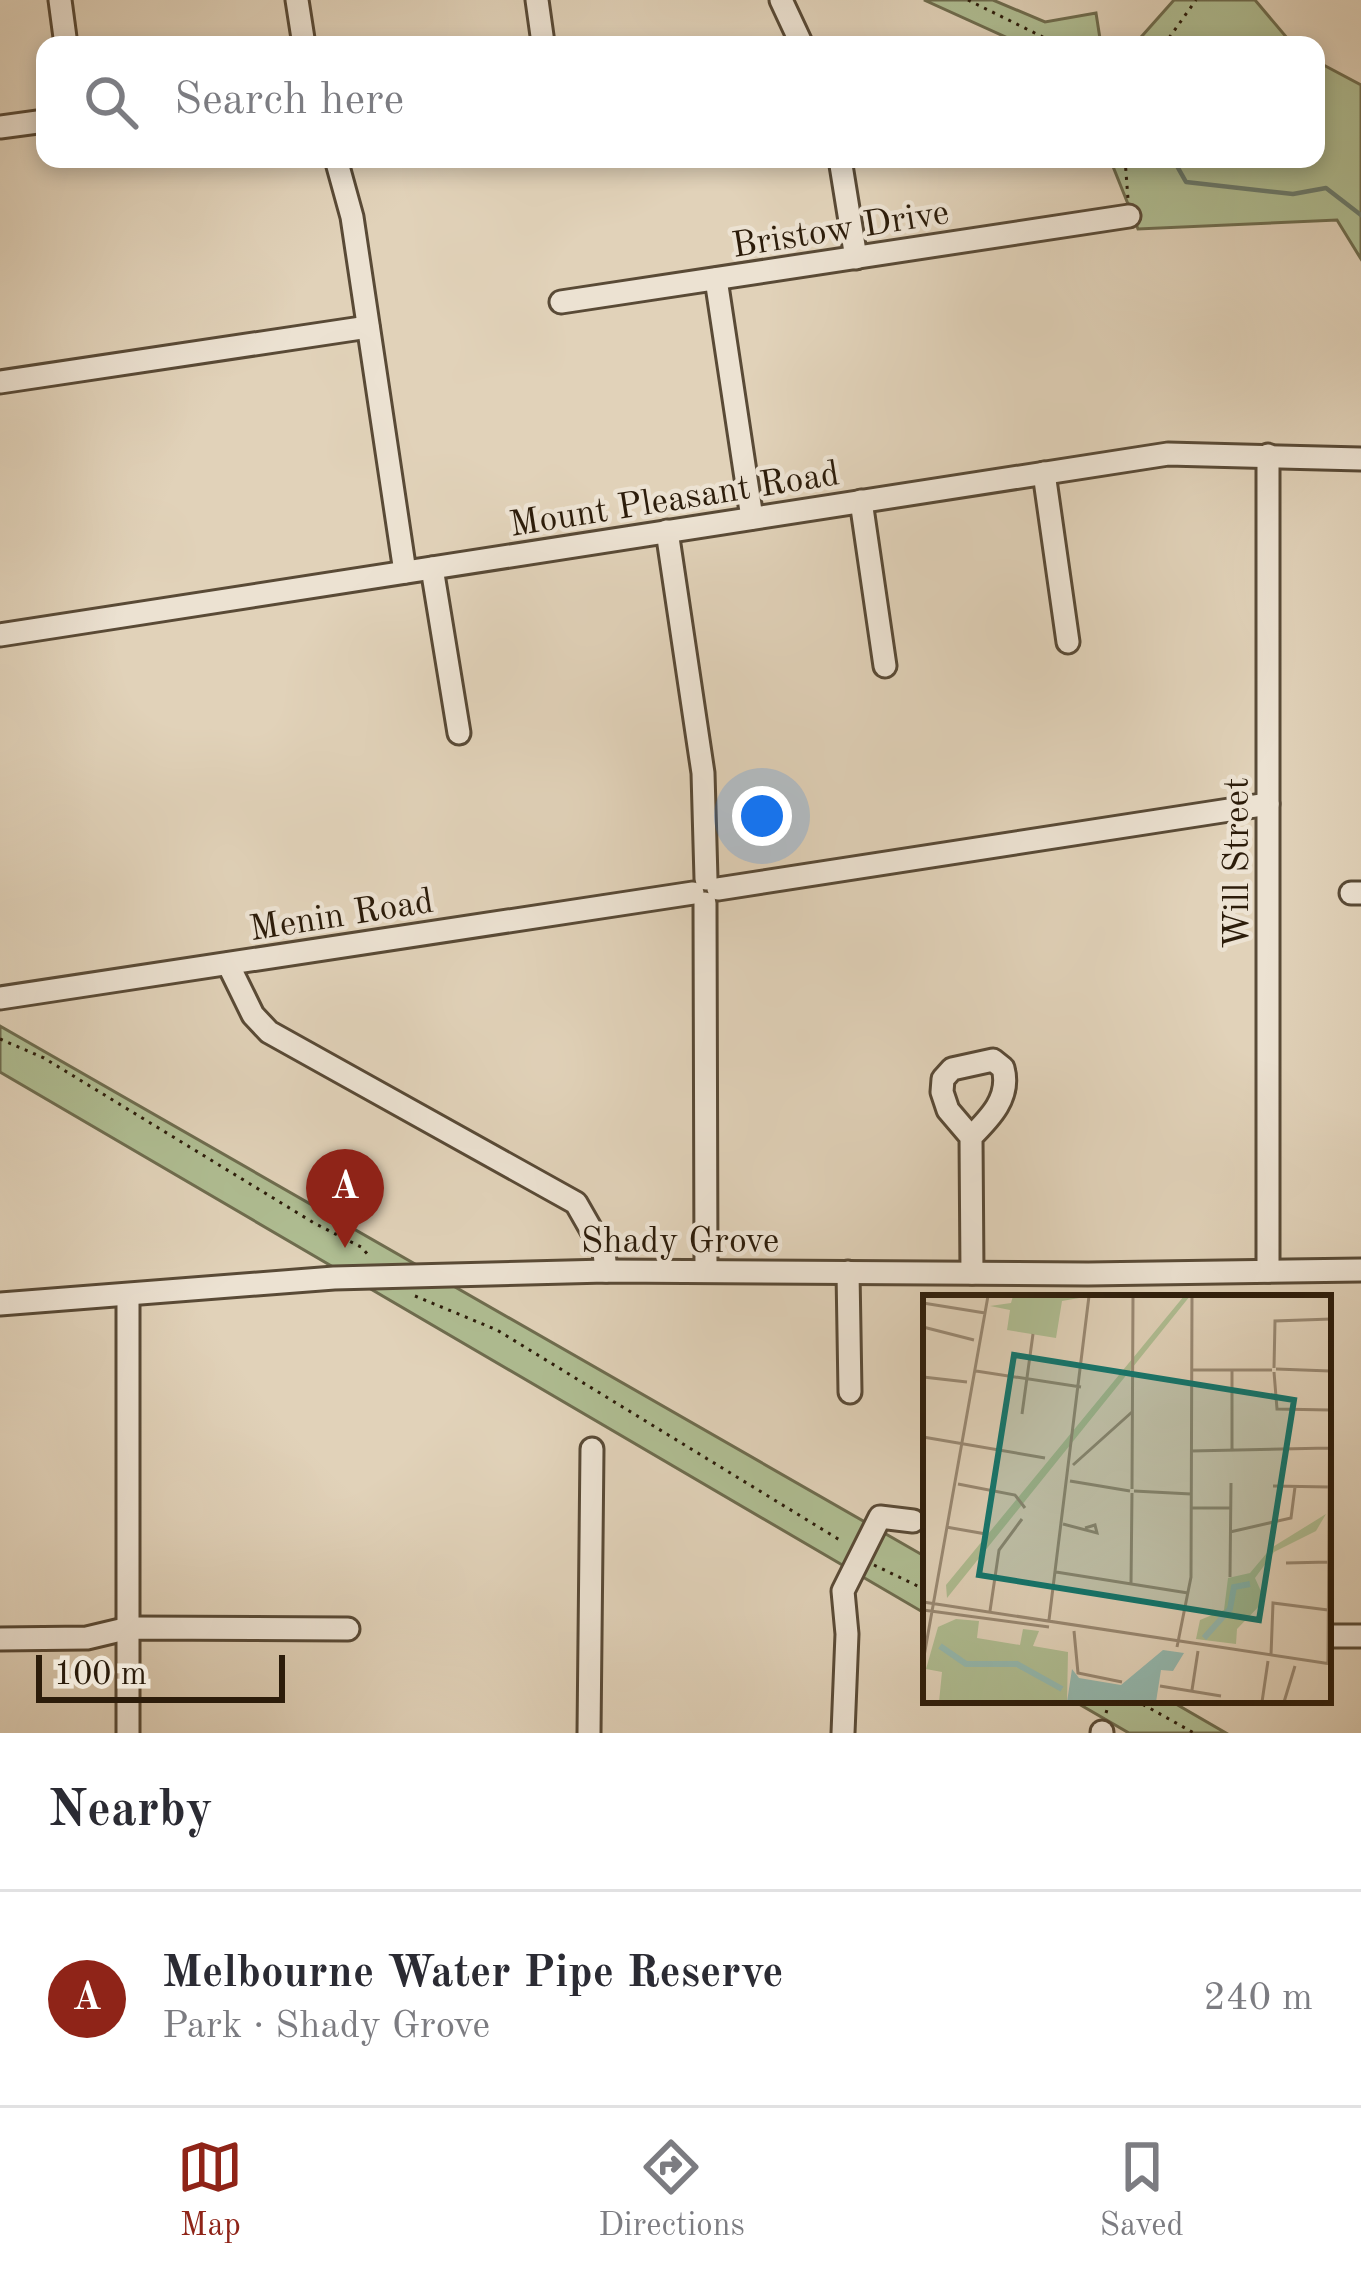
<!DOCTYPE html>
<meta charset="utf-8">
<style>
:root{--surface:#fff;--page:#f2f2f3;--text:#2b2b33;--muted:#7c7c81;--line:#e1e1e2;--accent:#8f2418}
body{margin:0;font-family:"Old Standard TT",serif;background:var(--page);color:var(--text)}
.scale{position:absolute;left:36px;bottom:30px;width:249px;box-sizing:border-box;padding-left:12px;border:6px solid #2c1c0a;border-top:0;font-size:33px;line-height:42px;white-space:nowrap;color:#2c1c0a;-webkit-text-stroke:9px #ece2d2;paint-order:stroke}
.you{position:absolute;left:762px;top:816px;width:42px;height:42px;margin:-30px;border:9px solid #fff;border-radius:50%;background:#1a73e8;box-shadow:0 0 0 18px #1a73e833}
.badge{display:grid;place-items:center;width:78px;height:78px;border-radius:50%;background:var(--accent);color:#fff;font-size:39px;font-weight:700}
.pin{position:absolute;translate:-50% -99px;filter:drop-shadow(0 3px 6px #0008)}
.pin::after{content:'';position:absolute;top:63px;width:42px;height:36px;background:inherit;clip-path:polygon(0 0,100% 0,50% 100%)}
.list{margin:0;padding:0;list-style:none}
h2{display:flex;justify-content:space-between;align-items:center;height:156px;margin:0;padding:0 48px;font-size:51px}
h2 small{font-size:39px;font-weight:400;color:var(--muted)}
.list li{display:grid;grid-template-columns:78px 1fr auto;gap:36px;align-items:center;box-sizing:border-box;height:216px;padding:0 48px;border-top:3px solid var(--line)}
.list b{display:block;font-size:45px;white-space:nowrap}
.list p{margin:0;font-size:39px;white-space:nowrap;color:var(--muted)}
.list em{font-size:39px;font-style:normal;color:var(--muted)}
.icon{flex:none;width:66px;height:66px;fill:none;stroke:currentColor;stroke-width:2;stroke-linecap:round;stroke-linejoin:round}
.map{position:relative;flex:none;width:1361px;height:1733px;overflow:hidden}
.search{position:absolute;background:var(--surface);box-shadow:0 6px 18px #0003;left:36px;right:36px;top:36px;height:132px;display:flex;align-items:center;gap:30px;box-sizing:border-box;padding:0 42px;border-radius:24px;color:var(--muted);font-size:45px}
.sheet{height:372px;background:var(--surface)}
nav{display:flex;justify-content:space-around;align-items:center;box-sizing:border-box;height:168px;border-top:3px solid var(--line);background:var(--surface);font-size:33px;color:var(--muted)}
nav a{display:grid;justify-items:center;gap:6px}
nav .on{color:var(--accent)}
.map>svg:first-child{display:block}
</style>
<div class="map">
<svg width="1361" height="1733" viewBox="0 0 1361 1733">
<rect width="100%" height="100%" fill="#e1d2b9"/>
<filter id="stains"><feTurbulence type="fractalNoise" baseFrequency=".00167" numOctaves="4"/><feColorMatrix values="0 0 0 0 .2 0 0 0 0 .09 0 0 0 0 .02 0 0 0 .5 -.17"/></filter>
<radialGradient id="worn" r=".72"><stop offset=".6" stop-color="#630" stop-opacity="0"/><stop offset="1" stop-color="#630" stop-opacity=".3"/></radialGradient>
<g fill="#afbd92" stroke="#6e6c4e" stroke-width="3">
<polygon points="924,0 993,0 1045,22 1096,13 1101,45 1023,45"/>
<polygon points="1174,0 1255,0 1293,45 1134,45"/>
<polygon points="1316,61 1361,85 1361,259 1337,220 1138,229 1110,159 1316,159"/>
<polygon points="0,1026 926,1557 926,1614 0,1072"/>
<polygon points="1072,1700 1169,1700 1226,1733 1129,1733"/>
</g>
<g fill="none" stroke-linecap="round" stroke-linejoin="round">
<polyline stroke="#6a7a6c" stroke-width="4.5" points="1173,159 1186,182 1293,194 1326,188 1361,215"/>
<g stroke="#594a36" stroke-width="27">
<g id="minor">
<polyline points="60,0 66,45"/>
<polyline points="297,0 304,45"/>
<polyline points="537,0 543,43"/>
<polyline points="781,0 802,45"/>
<polyline points="0,127 45,121"/>
<polyline points="336,159 352,217 405,572"/>
<polyline points="840,159 856,258"/>
<polyline points="716,279 752,518"/>
<polyline points="561,302 1129,216"/>
<polyline points="0,382 368,327"/>
<polyline points="1044,473 1068,642"/>
<polyline points="861,501 885,666"/>
<polyline points="667,531 703,773 706,879"/>
<polyline points="432,568 459,733"/>
<polyline points="0,635 1168,454 1361,459"/>
<polyline points="718,889 1268,804"/>
<polyline points="1351,893 1361,893"/>
<polyline points="705,903 706,1271"/>
<polyline points="228,964 253,1015 269,1032 576,1203 604,1252 606,1271"/>
<polyline points="0,998 693,893"/>
<path d="M 971,1137 C 990,1118 1011,1097 1003,1068 L 993,1060 L 952,1069 L 943,1079 L 942,1092 L 948,1110 L 971,1137 L 972,1273"/>
<polyline points="1268,1271 1268,455"/>
<polyline points="848,1272 850,1392"/>
<polyline points="0,1304 334,1278 606,1271 1088,1274 1361,1270"/>
<polyline points="1328,1636 1361,1636"/>
<polyline points="0,1639 87,1638 129,1628 348,1629"/>
<polyline points="128,1733 128,1295"/>
<polyline points="589,1733 592,1449"/>
<polyline points="843,1733 847,1634 843,1591 880,1517 913,1521"/>
<polyline points="1102,1733 1102,1732"/>
</g>
</g>
<g stroke="#2c1c0a" stroke-width="3" stroke-dasharray="3 6" stroke-linecap="butt">
<polyline points="968,0 1059,45"/>
<polyline points="1164,45 1196,0"/>
<polyline points="1125,159 1128,199"/>
<polyline points="0,1039 44,1058 314,1223 361,1247 370,1257"/>
<polyline points="415,1296 497,1330 843,1542"/>
<polyline points="874,1565 926,1590"/>
<polyline points="1135,1700 1194,1733"/>
<polyline points="1106,1713 1110,1700"/>
</g>
<use href="#minor" stroke="#ece2d2" stroke-width="21"/>
</g>
<g text-anchor="middle" stroke-width="9" stroke-linejoin="round" paint-order="stroke">
<g font-size="36" fill="#2c1c0a" stroke="#ece2d2">
<text transform="translate(840 227) rotate(-9)" y="13">Bristow Drive</text>
<text transform="translate(674 497) rotate(-9)" y="13">Mount Pleasant Road</text>
<text transform="translate(1235 863) rotate(-90)" y="13">Will Street</text>
<text transform="translate(341 913) rotate(-9)" y="13">Menin Road</text>
<text x="680" y="1252">Shady Grove</text>
</g>
</g>
<g transform="translate(923 1295)">
<rect width="408" height="408" fill="#e1d2b9"/>
<path d="M 90,1 L 149,1 L 162,2 L 139,6 L 133,43 L 84,35 L 87,15 L 67,11 L 88,8 ZM 261,1 L 267,1 L 24,303 L 23,290 ZM 403,219 L 393,236 L 351,257 L 332,283 L 342,305 L 314,334 L 313,349 L 273,344 L 277,325 L 301,315 L 305,283 L 327,278 L 348,253 ZM 33,324 L 56,326 L 54,343 L 97,350 L 100,334 L 116,336 L 110,351 L 145,357 L 144,407 L 16,407 L 19,377 L 3,374 L 15,332 Z" fill="#afbd92"/>
<path d="M 240,355 L 261,358 L 250,376 L 238,375 L 233,407 L 144,407 L 149,374 L 156,383 L 198,390 Z" fill="#94b8ae"/>
<path fill="none" stroke="#94b8ae" stroke-width="6" d="M 281,343 L 307,314 L 311,292 L 327,289M 17,351 L 43,369 L 94,369 L 139,394"/>
<path fill="none" stroke="#998973" stroke-width="3" d="M 0,8 L 62,18M 0,32 L 51,45M 351,73 L 352,26 L 408,24M 353,74 L 407,76M 268,75 L 349,75M 53,76 L 158,92M 351,77 L 354,114 L 407,115M 0,82 L 44,87M 99,119 L 110,39M 0,142 L 122,163M 268,156 L 406,153M 309,156 L 309,75M 150,170 L 209,117M 147,186 L 207,196M 35,189 L 92,200 L 102,213M 350,191 L 406,192M 209,194 L 210,1M 211,196 L 268,199M 268,213 L 307,213M 140,229 L 174,238 L 172,230 L 162,233M 23,232 L 63,239M 307,237 L 368,223 L 372,192M 363,268 L 406,267M 133,277 L 265,298M 307,282 L 308,188M 208,289 L 209,198M 0,307 L 408,369M 0,315 L 126,332M 67,316 L 76,255 L 99,224M 126,325 L 166,1M 151,336 L 155,378 L 199,387M 254,352 L 268,282 L 269,1M 348,360 L 350,308 L 405,315M 0,367 L 65,1M 405,368 L 407,76M 237,391 L 298,401M 269,395 L 275,356M 339,407 L 345,366M 361,407 L 372,371"/>
<path fill="#0f766e" fill-opacity="0.15" stroke="#0f766e" stroke-width="6" d="M 91,60 L 371,105 L 336,325 L 56,280 Z"/>
<rect width="408" height="408" fill="none" stroke="#2c1c0a" stroke-width="6"/>
</g>
<rect width="100%" height="100%" filter="url(#stains)"/>
<rect width="100%" height="100%" fill="url(#worn)"/>
</svg>
<div class="scale">100 m</div>
<div class="you"></div>
<div class="pin badge" style="left:345px;top:1248px">A</div>
<div class="search"><svg class="icon" aria-label="search" viewBox="0 0 24 24"><circle cx="10" cy="10" r="6"/><path d="M15 15l6 6"/></svg>Search here</div>
</div>
<section class="sheet">
<h2>Nearby<small></small></h2>
<ul class="list">
<li><span class="badge">A</span><div><b>Melbourne Water Pipe Reserve</b><p>Park · Shady Grove</p></div><em>240 m</em></li>
</ul>
</section>
<nav>
<a class="on"><svg class="icon" aria-label="map" viewBox="0 0 24 24"><path d="M3 6l6-2 6 2 6-2v14l-6 2-6-2-6 2zM9 4v14M15 6v14"/></svg>Map</a>
<a><svg class="icon" aria-label="directions" viewBox="0 0 24 24"><path d="M12 3l9 9-9 9-9-9zM9 14v-3h6M13 9l2 2-2 2"/></svg>Directions</a>
<a><svg class="icon" aria-label="saved" viewBox="0 0 24 24"><path d="M7 4h10v16l-5-4-5 4z"/></svg>Saved</a>
</nav>
